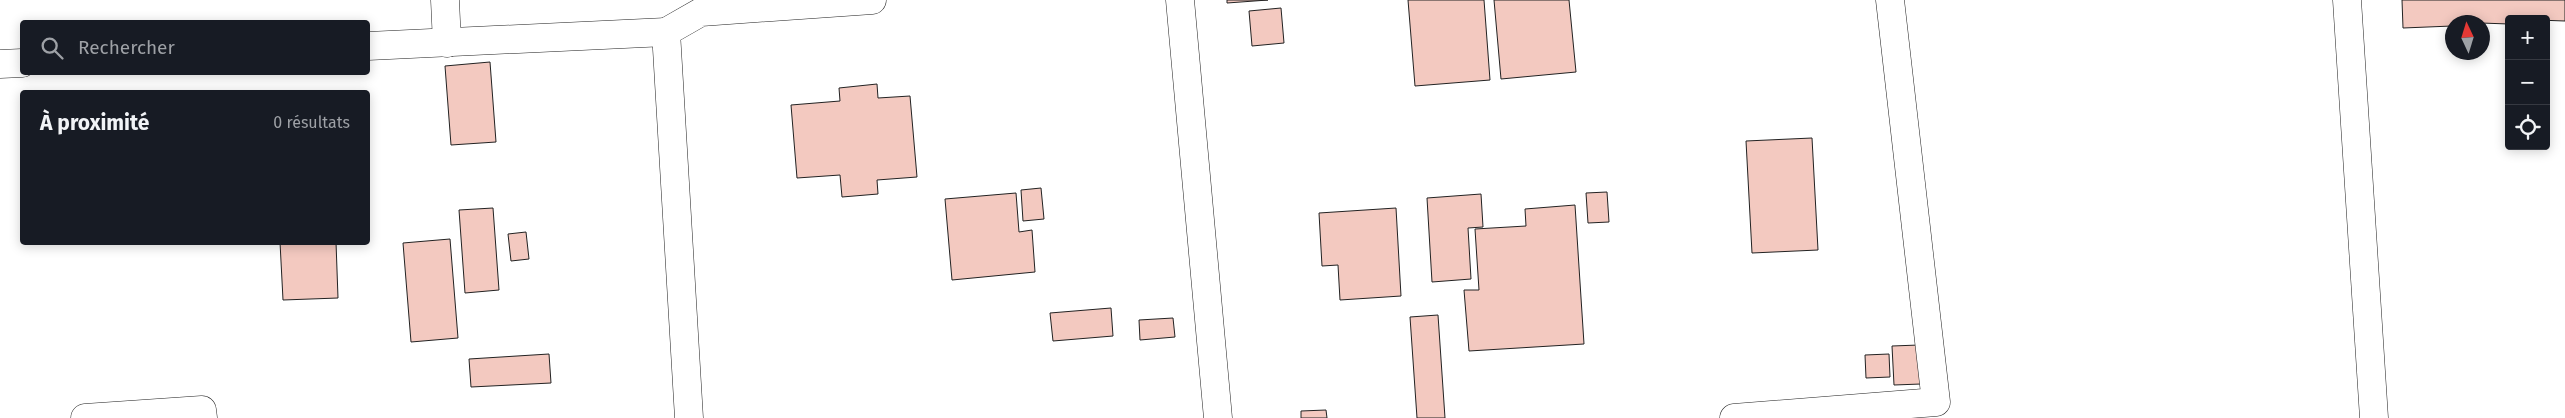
<!DOCTYPE html>
<html lang="fr">
<meta charset="utf-8">
<style>
:root{--surface:#171b24;--page:#20242c;--text:#f1f3f6;--muted:#9ea1a6;--line:#363941}
body{margin:0;font-family:"Fira Sans",sans-serif;background:var(--page);color:var(--text)}
.controls{position:absolute;right:15px;top:15px;display:grid;overflow:hidden;border-radius:5px;box-shadow:0 2px 12px #0003}
.controls button{width:45px;height:45px;display:grid;place-items:center;padding:0;border:0;border-bottom:1px solid var(--line);background:var(--surface);color:var(--text);font:25px sans-serif}
.compass{position:absolute;left:2445px;top:15px;width:45px;height:45px;border-radius:50%;background:var(--surface);box-shadow:0 2px 12px #0003;rotate:356deg}
.list{margin:0;padding:0;list-style:none}
h2{display:flex;justify-content:space-between;align-items:center;height:65px;margin:0;padding:0 20px;font-size:21px}
h2 small{font-size:16px;font-weight:400;color:var(--muted)}
.icon{flex:none;width:28px;height:28px;fill:none;stroke:currentColor;stroke-width:2;stroke-linecap:round;stroke-linejoin:round}
.map{position:relative;flex:none;width:2565px;height:418px;overflow:hidden}
.search{position:absolute;background:var(--surface);box-shadow:0 2px 12px #0003;left:20px;top:20px;width:350px;height:55px;display:flex;align-items:center;gap:12px;box-sizing:border-box;padding:0 18px;border-radius:5px;color:var(--muted);font-size:19px}
.panel{position:absolute;background:var(--surface);box-shadow:0 2px 12px #0003;left:20px;top:90px;width:350px;height:155px;border-radius:5px}
.map>svg:first-child{display:block}
</style>
<div class="map">
<svg width="2565" height="418" viewBox="0 0 2565 418">
<rect width="100%" height="100%" fill="#fff"/>
<g fill="#f3c9c0" stroke="#222">
<polygon points="1227,0 1268,0 1227,3"/>
<polygon points="1408,0 1484,0 1490,80 1415,86"/>
<polygon points="1494,0 1569,0 1576,72 1501,79"/>
<polygon points="2402,0 2565,0 2565,21 2509,19 2509,24 2452,22 2452,26 2403,28"/>
<polygon points="1281,8 1284,43 1252,46 1249,11"/>
<polygon points="490,62 496,142 451,145 445,66"/>
<polygon points="877,84 878,98 910,96 917,177 877,180 878,194 842,197 840,175 797,178 791,105 840,101 839,88"/>
<polygon points="1812,138 1818,250 1752,253 1746,141"/>
<polygon points="1041,188 1044,219 1023,221 1021,190"/>
<polygon points="1607,192 1609,222 1588,223 1586,193"/>
<polygon points="1016,193 1019,232 1032,230 1035,272 952,280 945,199"/>
<polygon points="1481,194 1483,227 1468,228 1471,279 1432,282 1427,198"/>
<polygon points="1575,205 1584,344 1469,351 1464,290 1479,290 1475,229 1526,226 1525,209"/>
<polygon points="493,208 499,290 465,293 459,210"/>
<polygon points="1396,208 1401,296 1340,300 1338,265 1322,266 1319,213"/>
<polygon points="526,232 529,259 511,261 508,234"/>
<polygon points="450,239 458,338 411,342 403,243"/>
<polygon points="280,242 336,242 338,298 283,300"/>
<polygon points="1111,308 1113,336 1053,341 1050,313"/>
<polygon points="1438,315 1445,418 1417,418 1410,317"/>
<polygon points="1173,318 1175,337 1140,340 1139,320"/>
<polygon points="1919,345 1921,384 1894,385 1892,346"/>
<polygon points="549,354 551,383 471,387 469,359"/>
<polygon points="1889,354 1890,377 1866,378 1865,355"/>
<polygon points="1326,410 1327,418 1301,418 1301,411"/>
</g>
<g fill="none" stroke-linecap="round" stroke-linejoin="round">
<g stroke="#222" stroke-width="29">
<g id="minor">
<polyline points="445,0 447,43"/>
<polyline points="1180,0 1218,418"/>
<polyline points="2347,0 2374,418"/>
<polyline points="368,46 666,32"/>
<polyline points="0,64 22,63"/>
<polyline points="85,418 202,410 203,418"/>
<polyline points="689,418 666,32 701,12 872,0"/>
<polyline points="1734,418 1936,402 1890,0"/>
</g>
</g>
<use href="#minor" stroke="#fff" stroke-width="28"/>
</g>
</svg>
<div class="controls">
<button>+</button>
<button>−</button>
<button><svg class="icon" aria-label="locate" viewBox="0 0 24 24"><circle cx="12" cy="12" r="6"/><path d="M12 2v4M12 18v4M2 12h4M18 12h4"/></svg></button>
</div>
<svg class="compass" viewBox="-18 -18 36 36"><path d="M0-13l5 13h-10z" fill="#e53935"/><path d="M0 13l5-13h-10z" fill="#9ea1a6"/></svg>
<div class="search"><svg class="icon" aria-label="search" viewBox="0 0 24 24"><circle cx="10" cy="10" r="6"/><path d="M15 15l6 6"/></svg>Rechercher</div>
<section class="panel">
<h2>À proximité<small>0 résultats</small></h2>
<ul class="list">
</ul>
</section>
</div>
